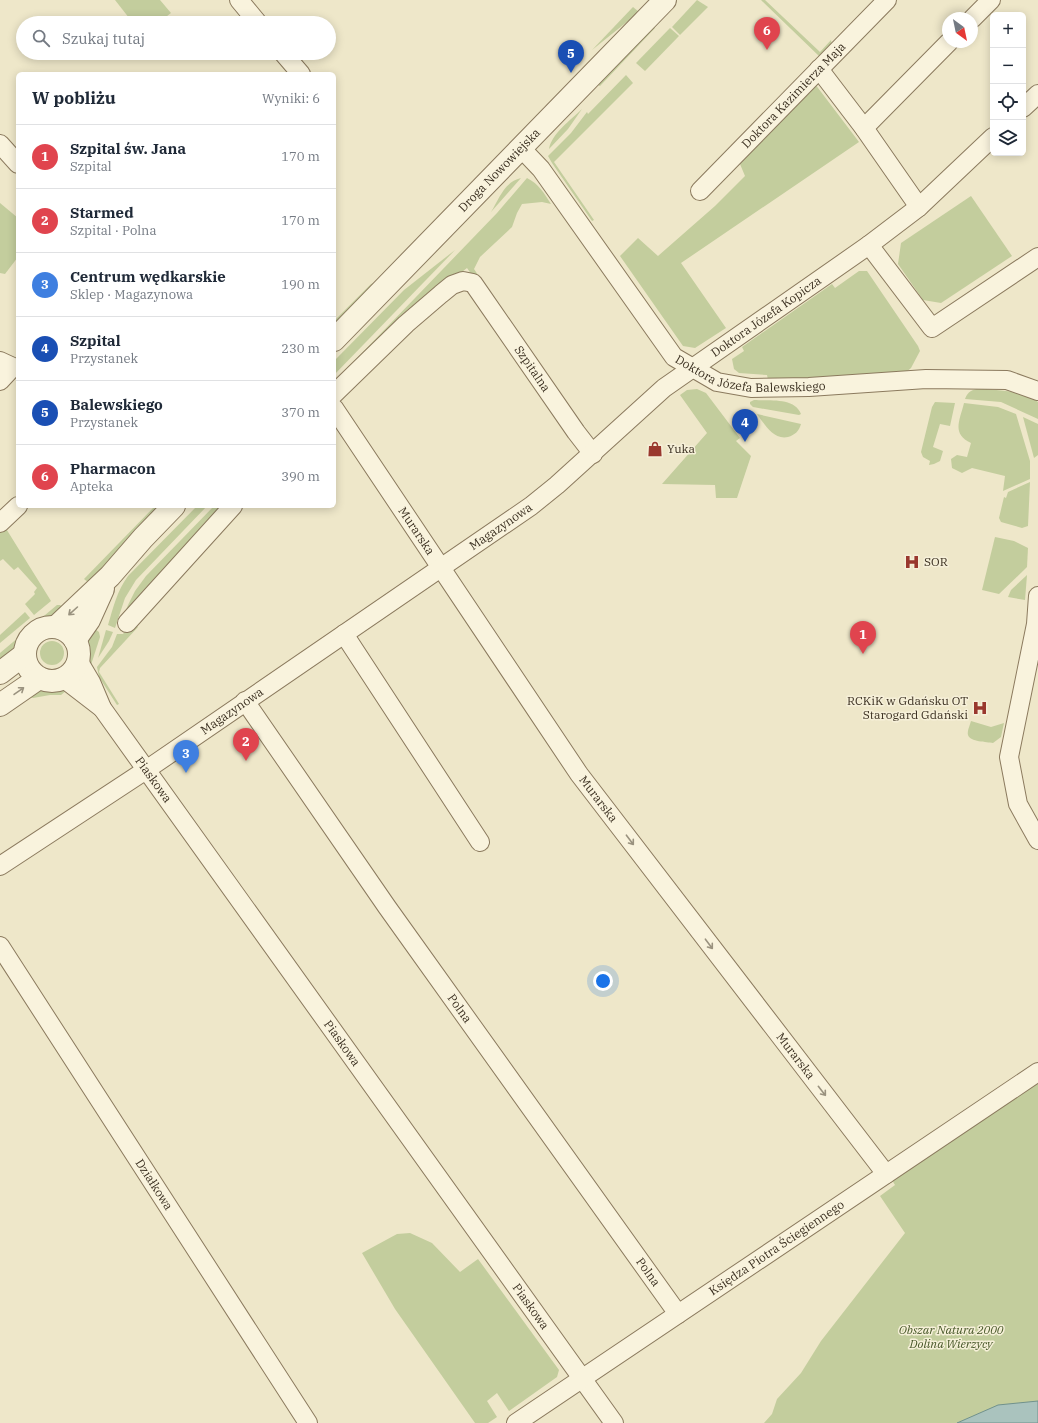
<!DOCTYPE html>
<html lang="pl">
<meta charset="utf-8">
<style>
:root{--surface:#fff;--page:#f6f6f7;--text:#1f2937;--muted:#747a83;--line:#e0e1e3;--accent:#111827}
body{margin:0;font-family:"IBM Plex Serif",serif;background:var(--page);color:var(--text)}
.controls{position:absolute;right:12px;top:12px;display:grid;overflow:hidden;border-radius:6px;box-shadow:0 2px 10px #0003}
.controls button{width:36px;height:36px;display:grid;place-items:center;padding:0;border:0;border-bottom:1px solid var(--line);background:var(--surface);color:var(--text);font:20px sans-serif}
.compass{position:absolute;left:942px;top:12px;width:36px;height:36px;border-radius:50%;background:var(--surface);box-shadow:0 2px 10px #0003;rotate:147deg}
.you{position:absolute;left:603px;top:981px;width:14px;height:14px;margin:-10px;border:3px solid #fff;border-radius:50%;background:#1a73e8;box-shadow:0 0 0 6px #1a73e833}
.badge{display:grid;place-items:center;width:26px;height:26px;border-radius:50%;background:var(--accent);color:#fff;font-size:13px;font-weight:700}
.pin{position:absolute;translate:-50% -33px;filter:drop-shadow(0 1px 2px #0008)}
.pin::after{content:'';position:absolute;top:21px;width:14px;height:12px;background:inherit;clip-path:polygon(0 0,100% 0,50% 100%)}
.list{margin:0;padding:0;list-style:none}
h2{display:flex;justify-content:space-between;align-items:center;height:52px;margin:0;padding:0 16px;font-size:17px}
h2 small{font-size:13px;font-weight:400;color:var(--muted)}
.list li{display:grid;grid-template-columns:26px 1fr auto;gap:12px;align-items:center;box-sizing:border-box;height:64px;padding:0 16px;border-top:1px solid var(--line)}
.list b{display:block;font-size:15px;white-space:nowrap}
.list p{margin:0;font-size:13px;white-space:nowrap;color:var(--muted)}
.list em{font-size:13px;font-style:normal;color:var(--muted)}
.icon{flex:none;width:22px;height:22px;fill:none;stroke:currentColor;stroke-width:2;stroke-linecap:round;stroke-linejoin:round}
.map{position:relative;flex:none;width:1038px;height:1423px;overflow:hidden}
.search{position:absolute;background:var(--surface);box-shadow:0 2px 10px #0003;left:16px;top:16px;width:320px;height:44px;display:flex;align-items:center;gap:10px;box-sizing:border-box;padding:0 14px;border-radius:22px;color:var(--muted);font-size:15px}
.panel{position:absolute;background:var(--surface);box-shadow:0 2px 10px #0003;left:16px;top:72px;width:320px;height:436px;border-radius:6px}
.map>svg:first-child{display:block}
</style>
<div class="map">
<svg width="1038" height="1423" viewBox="0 0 1038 1423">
<rect width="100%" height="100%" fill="#eee7c9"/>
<g fill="#c3cd9d">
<polygon points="115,0 160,0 171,13 158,23 133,23"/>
<polygon points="697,0 708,7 680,35 672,27"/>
<polygon points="761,0 765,0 820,52 831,40 832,45 820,57"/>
<polygon points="633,7 639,12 638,13 592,50"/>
<polygon points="652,25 655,28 600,86 598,85 554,130 552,128"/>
<polygon points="670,28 679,36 645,71 636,63"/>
<polygon points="626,75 633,83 554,162 594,220 592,221 552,163 548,156 571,133 587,112 588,114"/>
<polygon points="815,84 859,142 681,263 726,328 695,348 683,346 620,256 638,238 658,256 715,206 745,176 740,164"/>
<path d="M 582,109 L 568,129 L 549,149 C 552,133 570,121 582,109 Z"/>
<path d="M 521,178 L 491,212 C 499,199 504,182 521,178 Z"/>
<path d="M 527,178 C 539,184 544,193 551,204 L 542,202 L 522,204 L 517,213 L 512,227 L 480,257 L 474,269 L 478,275 L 474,278 L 467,268 L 417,307 L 335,381 L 497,213 Z"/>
<polygon points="971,196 1012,256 941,303 923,300 898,264 901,243"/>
<polygon points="0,203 18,218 18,257 5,274 0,273"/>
<polygon points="455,250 334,375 334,364 336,359 404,290"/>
<polygon points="859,271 867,271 918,346 920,351 911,368 904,374 768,380 767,375 739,373 734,369 732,359 744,351 742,347 832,284 835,288"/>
<polygon points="380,281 334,328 334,321 371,284"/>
<path d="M 980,388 C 998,391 1023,390 1038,402 L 1038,419 L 1001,402 L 965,399 C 968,391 972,390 980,388 Z"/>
<polygon points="697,389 706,393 740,438 736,441 751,456 737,498 716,498 715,485 662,484 707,433 680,395 687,390"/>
<path d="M 754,400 C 768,401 795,397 801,414 L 799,415 L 753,407 L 750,404 L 750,402 Z"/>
<polygon points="935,402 955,403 950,426 940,424 933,447 943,451 940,461 934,464 929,465 930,461 923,457 921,452 932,407"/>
<path d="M 964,403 L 998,407 L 1016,414 L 1030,461 L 1030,479 L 1003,491 L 1005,476 L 972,468 L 962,473 L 952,468 L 951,459 L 957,455 L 967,457 L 971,443 C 951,434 960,420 964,403 Z"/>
<path d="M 757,414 L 801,424 C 799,431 795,435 788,437 C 773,440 765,425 757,414 Z"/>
<polygon points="1023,417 1038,424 1038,455 1034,458"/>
<polygon points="1030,482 1028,526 1022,528 1001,522 999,518 1004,497 1006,498 1008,492"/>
<polygon points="155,506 160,506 89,583 84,579"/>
<path d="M 197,506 L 207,506 L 136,580 L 125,598 L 115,628 L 108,625 C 113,608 117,591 128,576 Z"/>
<polygon points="214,506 229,506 122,628 119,628 128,605 135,591 146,576"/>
<polygon points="5,527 51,601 34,615 25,604 35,594 34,592 37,588 18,567 14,570 3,559 0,561 0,532"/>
<polygon points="995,537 1014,541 1028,548 1027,567 1024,570 999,594 982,590"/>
<polygon points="1027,575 1025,600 1008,597 1011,590"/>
<polygon points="57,605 60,605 67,610 53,619 38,623 31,627 24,636 18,648 3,663 0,659 0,653"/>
<polygon points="25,612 30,618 0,643 0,635"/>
<polygon points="133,622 138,627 100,668 99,672 119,704 117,705 99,677 97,667 112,647 117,634 123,634"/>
<path d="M 92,627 L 99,632 L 100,637 L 90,668 C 83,652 86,642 92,627 Z"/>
<polygon points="106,630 113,632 109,641 98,658"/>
<circle cx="52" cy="653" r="12"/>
<polygon points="42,686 56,687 67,690 61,695 50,695 33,698 30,697"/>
<path d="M 971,721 L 991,727 L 1004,723 L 1001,737 L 993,743 C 987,742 970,742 968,735 C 967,731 970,725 971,721 Z"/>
<polygon points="1038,1081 1038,1423 764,1423 772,1414 777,1399 801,1373 821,1341 905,1233 880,1196 895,1185 892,1180"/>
<polygon points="410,1233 432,1243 460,1272 478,1259 559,1370 557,1377 509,1411 497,1393 487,1401 497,1417 488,1423 475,1423 395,1309 362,1253 397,1234"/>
</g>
<polygon fill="#aac3be" stroke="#70918c" points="1038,1401 1038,1423 957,1423 998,1405"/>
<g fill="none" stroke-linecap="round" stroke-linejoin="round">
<g stroke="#8b7a5e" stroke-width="20">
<g id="minor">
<polyline points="239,0 258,23"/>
<polyline points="972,19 991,0"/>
<polyline points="283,53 301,74"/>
<polyline points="819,69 864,128 919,207"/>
<polyline points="1023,108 1038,94"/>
<polyline points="864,128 949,42"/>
<polyline points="0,144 18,164"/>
<path id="s1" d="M 521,148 L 541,169 L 674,357 L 717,382 L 751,388 L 809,387 L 926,379 L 1007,380 L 1038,391"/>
<path id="s2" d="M 700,191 L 887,0"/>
<polyline points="869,245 932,328 1038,257"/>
<polyline points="0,361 13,367 0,381"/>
<path id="s3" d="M 334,394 L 406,324 L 441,294 L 452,285 L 463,281 L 473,283 L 576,432 L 593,454"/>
<path id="s4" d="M 334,408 L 579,774 L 886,1174"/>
<polyline points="0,523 18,506"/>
<polyline points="1038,596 1036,624 1009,757 1018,804 1038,840"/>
<polyline points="127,623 233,506"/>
<polyline points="344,634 480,842"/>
<path id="s5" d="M 78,660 L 91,682 L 102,708 L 614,1423"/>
<polyline points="63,678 102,708"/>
<path id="s6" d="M 245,701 L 387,907 L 678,1314"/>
<path id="s7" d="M 0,866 L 146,770 L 531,506 L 557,485 L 664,388 L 869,245 L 919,207 L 993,137"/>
<path id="s8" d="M 0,946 L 308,1423"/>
<path id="s9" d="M 516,1423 L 1038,1072"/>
</g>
</g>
<g stroke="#8b7a5e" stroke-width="24">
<g id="tertiary">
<path id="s10" d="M 334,340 L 665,0"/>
<polyline points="56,627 110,576 143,538 174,506"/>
<circle cx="52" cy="654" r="27"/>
<polyline points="75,640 89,620 103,589"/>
<polyline points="0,673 25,654"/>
<polyline points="0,705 39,678"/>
</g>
</g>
<use href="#minor" stroke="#f9f3dd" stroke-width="18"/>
<use href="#tertiary" stroke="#f9f3dd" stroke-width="22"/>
</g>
<defs><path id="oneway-shaft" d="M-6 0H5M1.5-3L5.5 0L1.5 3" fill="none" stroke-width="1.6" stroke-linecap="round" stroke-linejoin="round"/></defs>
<g stroke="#9a927f">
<use href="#oneway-shaft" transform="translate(73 611) rotate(138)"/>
<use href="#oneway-shaft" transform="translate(19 691) rotate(-35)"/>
<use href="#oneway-shaft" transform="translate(630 840) rotate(53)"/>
<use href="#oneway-shaft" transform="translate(709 944) rotate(53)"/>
<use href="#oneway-shaft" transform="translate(822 1091) rotate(52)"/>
</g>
<defs>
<g id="shop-bare" transform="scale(1.2)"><path d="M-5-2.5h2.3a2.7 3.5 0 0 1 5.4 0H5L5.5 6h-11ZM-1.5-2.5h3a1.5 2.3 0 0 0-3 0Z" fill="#99382e" stroke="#f6f0d9" stroke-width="2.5" paint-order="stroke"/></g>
<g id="hospital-bare" transform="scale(1.2)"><path d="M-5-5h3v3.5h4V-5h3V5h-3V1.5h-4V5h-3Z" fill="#99382e" stroke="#f6f0d9" stroke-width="2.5" paint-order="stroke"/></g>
</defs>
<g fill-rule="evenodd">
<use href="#shop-bare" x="655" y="449"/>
<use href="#hospital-bare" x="912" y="562"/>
<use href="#hospital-bare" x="980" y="708"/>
</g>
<g text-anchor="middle" stroke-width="3" stroke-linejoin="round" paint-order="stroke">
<g font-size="12" fill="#3b3021" stroke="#f6f0d9">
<text dy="4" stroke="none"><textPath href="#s2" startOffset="134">Doktora Kazimierza Maja</textPath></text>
<text dy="4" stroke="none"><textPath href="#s10" startOffset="237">Droga Nowowiejska</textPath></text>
<text dy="4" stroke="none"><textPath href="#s7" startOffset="944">Doktora Józefa Kopicza</textPath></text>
<text dy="4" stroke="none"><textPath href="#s3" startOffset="287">Szpitalna</textPath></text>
<text dy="4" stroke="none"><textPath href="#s1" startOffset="340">Doktora Józefa Balewskiego</textPath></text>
<text dy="4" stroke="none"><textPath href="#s7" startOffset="605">Magazynowa</textPath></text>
<text dy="4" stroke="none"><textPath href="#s4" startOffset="148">Murarska</textPath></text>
<text dy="4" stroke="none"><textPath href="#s7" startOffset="279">Magazynowa</textPath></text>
<text dy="4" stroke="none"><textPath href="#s5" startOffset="142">Piaskowa</textPath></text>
<text dy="4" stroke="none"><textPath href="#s4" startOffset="472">Murarska</textPath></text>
<text dy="4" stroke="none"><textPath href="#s6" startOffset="375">Polna</textPath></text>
<text dy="4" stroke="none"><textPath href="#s5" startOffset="466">Piaskowa</textPath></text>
<text dy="4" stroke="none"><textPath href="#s4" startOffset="796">Murarska</textPath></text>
<text dy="4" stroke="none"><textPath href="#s8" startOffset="284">Działkowa</textPath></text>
<text dy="4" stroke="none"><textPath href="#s9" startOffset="314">Księdza Piotra Ściegiennego</textPath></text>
<text dy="4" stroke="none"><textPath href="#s6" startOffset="699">Polna</textPath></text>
<text dy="4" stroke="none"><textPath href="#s5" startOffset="790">Piaskowa</textPath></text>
</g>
<g font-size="12" fill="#3b3021" stroke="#f6f0d9" text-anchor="start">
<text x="667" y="453">Yuka</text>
<text x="924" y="566">SOR</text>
<text x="968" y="705" text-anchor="end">RCKiK w Gdańsku OT<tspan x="968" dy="14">Starogard Gdański</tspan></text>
</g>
<g font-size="12" font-style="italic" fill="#475728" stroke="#f6f0d9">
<text x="951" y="1334">Obszar Natura 2000<tspan x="951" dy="14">Dolina Wierzycy</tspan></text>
</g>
</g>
</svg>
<div class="controls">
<button>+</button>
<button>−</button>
<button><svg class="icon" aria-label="locate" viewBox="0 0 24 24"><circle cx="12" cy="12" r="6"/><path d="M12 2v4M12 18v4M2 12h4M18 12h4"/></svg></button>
<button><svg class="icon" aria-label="layers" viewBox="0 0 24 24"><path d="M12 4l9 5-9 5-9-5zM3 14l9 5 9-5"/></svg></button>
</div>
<svg class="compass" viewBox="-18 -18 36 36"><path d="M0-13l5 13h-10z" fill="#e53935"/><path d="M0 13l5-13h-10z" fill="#747a83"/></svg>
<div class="you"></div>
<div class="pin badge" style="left:863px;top:654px;background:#e0444e">1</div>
<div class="pin badge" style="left:246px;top:761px;background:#e0444e">2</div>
<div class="pin badge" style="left:186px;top:773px;background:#3f7fe0">3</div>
<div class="pin badge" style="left:745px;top:442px;background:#1a4fb4">4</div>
<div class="pin badge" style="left:571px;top:73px;background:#1a4fb4">5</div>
<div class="pin badge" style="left:767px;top:50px;background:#e0444e">6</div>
<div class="search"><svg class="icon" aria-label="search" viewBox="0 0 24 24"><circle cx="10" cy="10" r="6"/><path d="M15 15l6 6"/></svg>Szukaj tutaj</div>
<section class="panel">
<h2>W pobliżu<small>Wyniki: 6</small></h2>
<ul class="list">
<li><span class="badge" style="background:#e0444e">1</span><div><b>Szpital św. Jana</b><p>Szpital</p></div><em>170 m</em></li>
<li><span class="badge" style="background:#e0444e">2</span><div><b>Starmed</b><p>Szpital · Polna</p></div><em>170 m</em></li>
<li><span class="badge" style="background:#3f7fe0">3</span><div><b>Centrum wędkarskie</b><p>Sklep · Magazynowa</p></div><em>190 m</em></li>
<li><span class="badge" style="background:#1a4fb4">4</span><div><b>Szpital</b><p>Przystanek</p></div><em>230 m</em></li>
<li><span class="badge" style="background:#1a4fb4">5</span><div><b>Balewskiego</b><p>Przystanek</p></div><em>370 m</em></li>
<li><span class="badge" style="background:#e0444e">6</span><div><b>Pharmacon</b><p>Apteka</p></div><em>390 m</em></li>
</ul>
</section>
</div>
